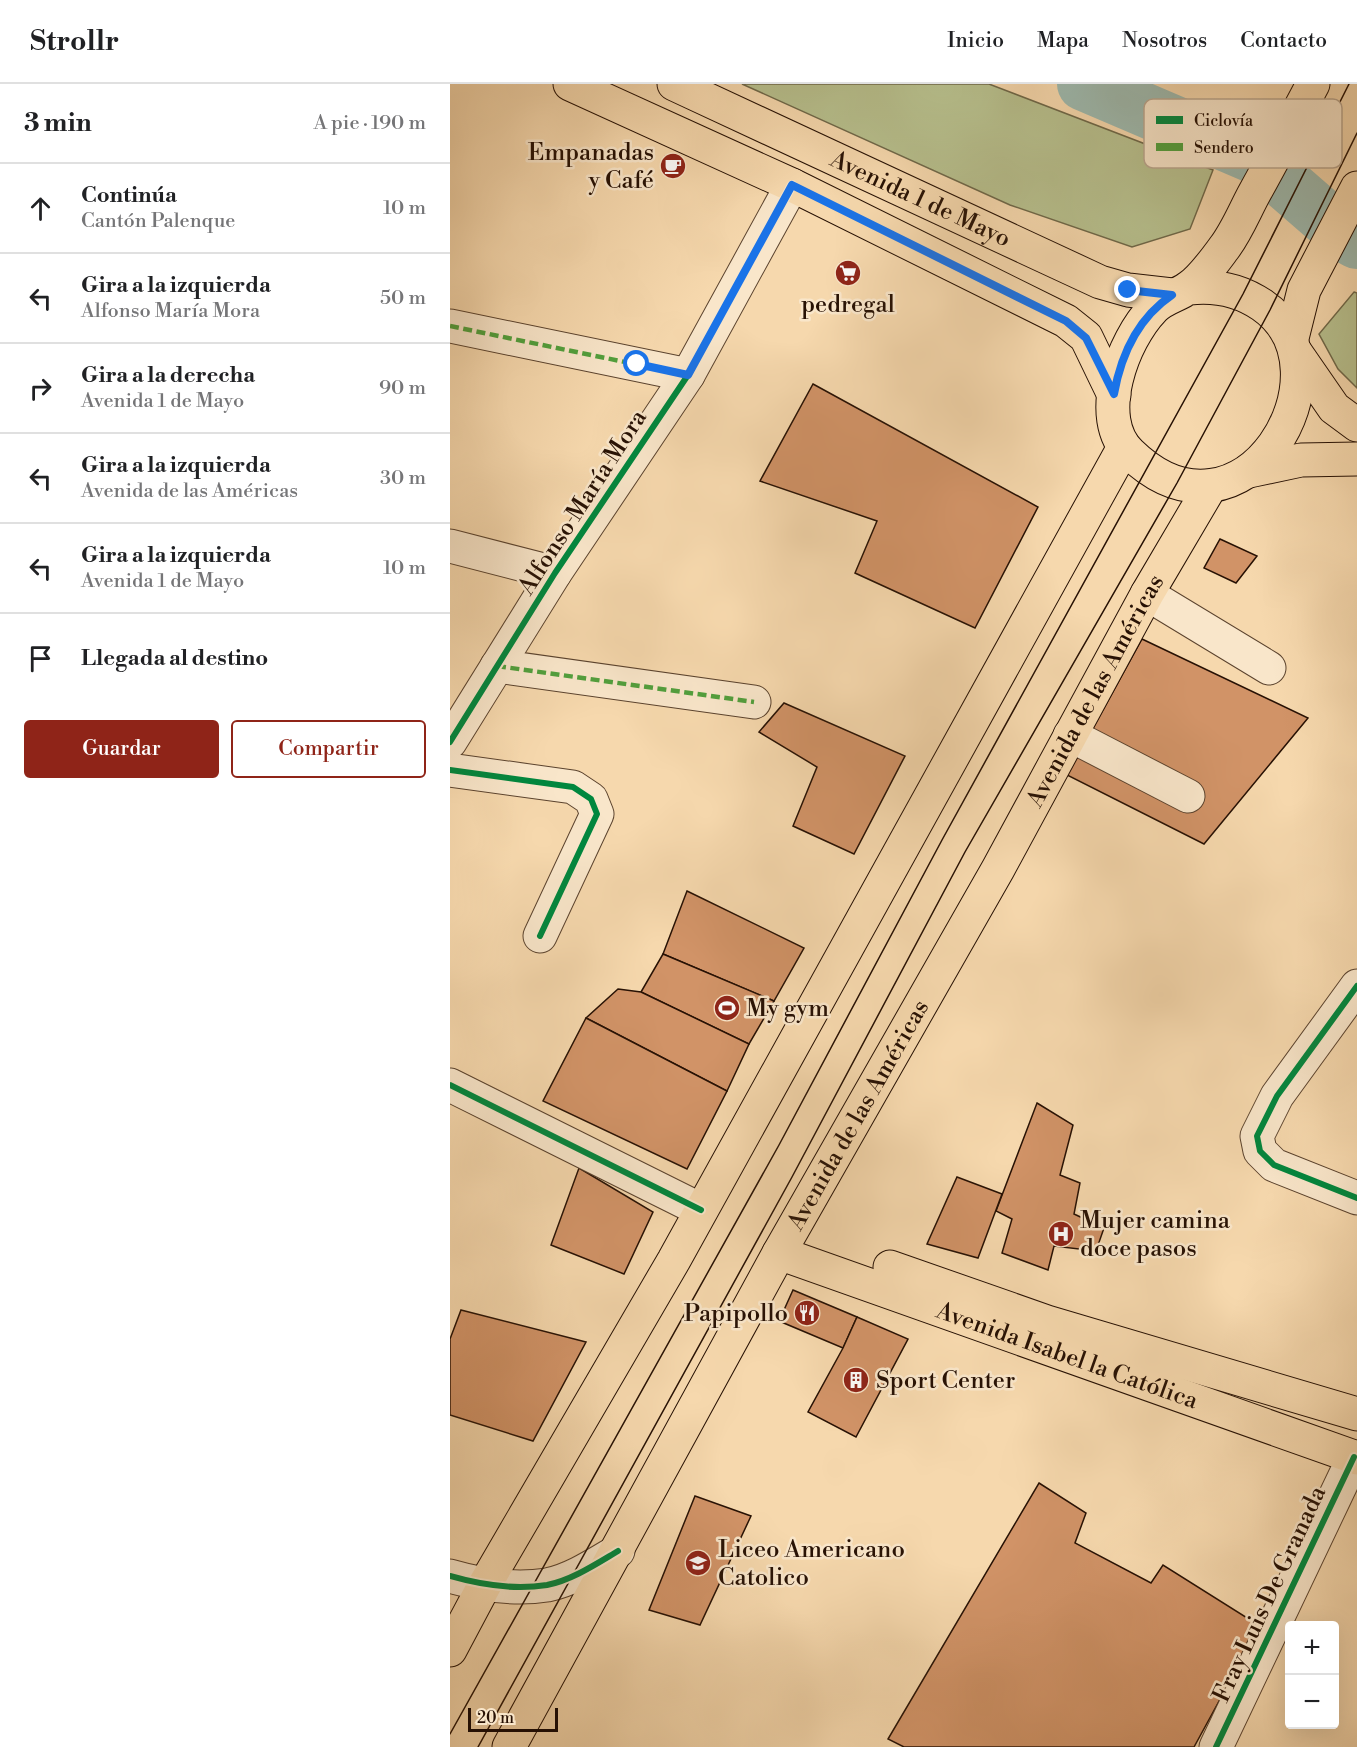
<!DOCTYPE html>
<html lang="es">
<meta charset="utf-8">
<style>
:root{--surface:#fff;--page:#f2f2f2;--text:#202124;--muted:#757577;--line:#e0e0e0;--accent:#8f2418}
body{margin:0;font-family:"Libre Bodoni",serif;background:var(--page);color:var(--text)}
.controls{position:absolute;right:18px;bottom:18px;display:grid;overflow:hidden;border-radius:6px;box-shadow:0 6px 24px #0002}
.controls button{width:54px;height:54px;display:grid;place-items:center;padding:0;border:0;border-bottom:2px solid var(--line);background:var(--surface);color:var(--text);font:30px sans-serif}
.scale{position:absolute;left:18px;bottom:15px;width:90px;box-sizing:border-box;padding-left:6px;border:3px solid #271104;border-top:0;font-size:16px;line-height:21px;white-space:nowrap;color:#271104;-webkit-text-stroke:4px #f9e6ca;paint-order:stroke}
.stop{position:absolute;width:18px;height:18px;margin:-14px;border:4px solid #1a73e8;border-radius:50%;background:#fff}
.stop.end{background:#1a73e8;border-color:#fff;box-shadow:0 2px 6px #0008}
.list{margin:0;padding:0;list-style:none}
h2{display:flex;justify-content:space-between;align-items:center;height:78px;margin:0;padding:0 24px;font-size:26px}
h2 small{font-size:20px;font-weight:400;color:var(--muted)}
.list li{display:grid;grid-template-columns:39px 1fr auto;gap:18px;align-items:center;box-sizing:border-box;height:90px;padding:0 24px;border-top:2px solid var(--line)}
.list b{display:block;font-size:22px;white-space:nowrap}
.list p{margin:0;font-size:20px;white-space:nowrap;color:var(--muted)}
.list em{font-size:20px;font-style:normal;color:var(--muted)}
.actions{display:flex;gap:12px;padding:18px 24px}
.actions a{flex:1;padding:14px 0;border:2px solid var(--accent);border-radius:6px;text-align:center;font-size:21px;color:var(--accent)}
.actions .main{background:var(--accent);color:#fff}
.icon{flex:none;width:33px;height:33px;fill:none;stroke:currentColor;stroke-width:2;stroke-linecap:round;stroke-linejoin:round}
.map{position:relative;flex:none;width:907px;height:1663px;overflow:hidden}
header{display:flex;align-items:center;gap:36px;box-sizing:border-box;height:84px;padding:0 30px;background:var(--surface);border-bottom:2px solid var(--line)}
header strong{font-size:28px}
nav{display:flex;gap:33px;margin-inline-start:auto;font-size:21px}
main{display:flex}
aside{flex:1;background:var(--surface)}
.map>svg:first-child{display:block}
</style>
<header>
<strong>Strollr</strong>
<nav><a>Inicio</a><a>Mapa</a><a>Nosotros</a><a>Contacto</a></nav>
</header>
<main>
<aside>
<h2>3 min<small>A pie · 190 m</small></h2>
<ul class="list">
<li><svg class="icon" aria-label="ahead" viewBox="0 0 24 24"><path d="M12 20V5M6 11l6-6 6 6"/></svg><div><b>Continúa</b><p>Cantón Palenque</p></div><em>10 m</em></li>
<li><svg class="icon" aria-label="left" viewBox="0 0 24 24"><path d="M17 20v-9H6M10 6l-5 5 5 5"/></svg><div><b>Gira a la izquierda</b><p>Alfonso María Mora</p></div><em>50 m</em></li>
<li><svg class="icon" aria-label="right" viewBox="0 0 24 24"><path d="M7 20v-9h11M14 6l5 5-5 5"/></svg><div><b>Gira a la derecha</b><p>Avenida 1 de Mayo</p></div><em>90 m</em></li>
<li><svg class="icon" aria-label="left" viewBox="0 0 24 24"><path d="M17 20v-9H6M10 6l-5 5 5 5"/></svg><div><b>Gira a la izquierda</b><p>Avenida de las Américas</p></div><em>30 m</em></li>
<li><svg class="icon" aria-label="left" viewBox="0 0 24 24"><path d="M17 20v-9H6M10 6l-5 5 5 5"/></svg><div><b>Gira a la izquierda</b><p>Avenida 1 de Mayo</p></div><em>10 m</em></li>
<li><svg class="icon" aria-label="arrive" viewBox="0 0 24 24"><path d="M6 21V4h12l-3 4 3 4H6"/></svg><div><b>Llegada al destino</b></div></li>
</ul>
<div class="actions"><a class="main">Guardar</a><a>Compartir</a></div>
</aside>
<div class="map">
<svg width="907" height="1663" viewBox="0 0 907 1663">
<rect width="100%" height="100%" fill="#f6d8ad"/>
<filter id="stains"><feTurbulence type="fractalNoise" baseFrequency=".00333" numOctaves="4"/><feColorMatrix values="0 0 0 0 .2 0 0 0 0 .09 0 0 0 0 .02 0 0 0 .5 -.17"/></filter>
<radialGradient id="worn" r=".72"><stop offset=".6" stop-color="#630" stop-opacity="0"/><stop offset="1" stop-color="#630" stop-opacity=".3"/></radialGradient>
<g fill="#b7c08e" stroke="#6f6849" stroke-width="1.5">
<polygon points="292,0 539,0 763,86 740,145 682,163 560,121"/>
<polygon points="904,208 907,209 907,304 888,285 869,250"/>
</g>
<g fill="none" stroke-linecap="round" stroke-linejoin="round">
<polyline stroke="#9db9ae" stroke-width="54" points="634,0 805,73 896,152 907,158"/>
</g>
<g fill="#d19367" stroke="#271104" stroke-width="1.5">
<polygon points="363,300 588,423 525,544 405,489 427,437 310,397"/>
<polygon points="770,455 807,472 786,499 754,484"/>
<polygon points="692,555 858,634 754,760 617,691"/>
<polygon points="334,619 455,672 404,770 343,742 367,683 309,648"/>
<polygon points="237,807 354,864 324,917 213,870"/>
<polygon points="213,870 324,917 299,960 191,908"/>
<polygon points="168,905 191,908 299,960 277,1007 136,934"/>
<polygon points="136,934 277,1007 237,1085 93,1017"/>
<polygon points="587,1019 623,1041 610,1091 630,1099 624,1130 654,1144 646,1167 604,1162 598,1186 552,1169 562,1135 546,1127"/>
<polygon points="129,1084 203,1128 174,1190 101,1161"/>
<polygon points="507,1093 552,1110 528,1174 477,1160"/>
<polygon points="343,1206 407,1233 393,1264 329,1237"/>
<polygon points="11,1226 136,1258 83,1357 0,1331 0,1255"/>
<polygon points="407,1233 458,1255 406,1353 358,1328 393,1264"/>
<polygon points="589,1399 636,1429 625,1459 701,1499 713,1481 810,1542 744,1663 454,1663 438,1655"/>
<polygon points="245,1412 301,1432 250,1541 199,1526"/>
</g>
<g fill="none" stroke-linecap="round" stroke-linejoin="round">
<g stroke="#5b432e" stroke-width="35">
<g id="minor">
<polyline points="0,242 238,291"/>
<polyline points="0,462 105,489"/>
<polyline points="697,510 819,584"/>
<polyline points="47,582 304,618"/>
<polyline points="620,651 738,712"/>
<polyline points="0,658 105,489 238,291 342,101"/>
<polyline points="0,686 123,703 141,715 147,730 90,852"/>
<polyline points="907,902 827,1012 807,1052 810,1067 824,1081 907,1114"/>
<polyline points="0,1001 251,1126"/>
<path d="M 0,1492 C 31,1501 65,1506 97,1501 C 122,1496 146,1480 168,1467"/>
<polyline points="766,1663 904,1373"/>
</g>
</g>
<g stroke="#271104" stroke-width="35">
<g id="major">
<polyline points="120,0 342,101 616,237 636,253 664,311"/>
<path id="s1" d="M 224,0 L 650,198 L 678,206 L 722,211"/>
<path d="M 739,204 C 765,201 790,206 812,221 C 907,286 793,479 680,369 C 643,334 673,256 703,225 C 713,214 727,212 738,204 C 751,196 765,176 774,164 C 787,147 795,126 805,108 C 825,72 844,36 863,0"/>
<polyline points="842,254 854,206 907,104"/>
<polyline points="846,269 884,324 907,341"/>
<polyline points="799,387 851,376 907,375"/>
<path id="s2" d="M 329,1169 L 907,1374"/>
<polyline points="440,1183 597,1238 907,1330"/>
<polyline points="0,1566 34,1502 224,1176 674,363"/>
<path id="s3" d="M 59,1663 L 329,1169 L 548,785 L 697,510 L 760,403"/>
</g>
</g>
<use href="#minor" stroke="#f9e6ca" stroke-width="33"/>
<use href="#major" stroke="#f6d8ad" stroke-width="33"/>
<g stroke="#271104" stroke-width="1.5">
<polyline points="0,1650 329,1061 492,756 793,210 899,0"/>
<polyline points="28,1663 342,1093 515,768 727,399 820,226 907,49"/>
</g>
<g stroke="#51a03d" stroke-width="4.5" stroke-dasharray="9 4.5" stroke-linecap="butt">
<polyline points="0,242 238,291"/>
<polyline points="47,582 304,618"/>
</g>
<g stroke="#f9e6ca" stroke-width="10">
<g id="cycleway">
<polyline points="0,658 105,489 238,291 342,101"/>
<polyline points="0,686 123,703 141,715 147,730 90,852"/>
<polyline points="907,902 827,1012 807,1052 810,1067 824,1081 907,1114"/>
<polyline points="0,1001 251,1126"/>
<path d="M 0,1492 C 31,1501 65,1506 97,1501 C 122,1496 146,1480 168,1467"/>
<polyline points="766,1663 904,1373"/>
</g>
</g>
<use href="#cycleway" stroke="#00873e" stroke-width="6"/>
</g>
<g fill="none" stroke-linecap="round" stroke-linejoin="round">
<path stroke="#1a73e8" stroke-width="8" d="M 187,280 L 238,291 L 342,101 L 616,237 L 636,254 L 664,310 C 671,271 688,234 722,211 L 678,206"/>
</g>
<defs>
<g id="cafe-disc" transform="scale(1.35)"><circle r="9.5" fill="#8f2418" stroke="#f9e6ca"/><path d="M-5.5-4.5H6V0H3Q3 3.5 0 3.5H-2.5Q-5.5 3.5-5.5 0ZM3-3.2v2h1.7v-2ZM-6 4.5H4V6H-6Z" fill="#fff"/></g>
<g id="supermarket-disc" transform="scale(1.35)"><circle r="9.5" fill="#8f2418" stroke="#f9e6ca"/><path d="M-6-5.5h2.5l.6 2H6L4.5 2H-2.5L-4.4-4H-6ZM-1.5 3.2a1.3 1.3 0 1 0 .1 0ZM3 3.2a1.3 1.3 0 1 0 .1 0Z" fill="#fff"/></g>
<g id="stadium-disc" transform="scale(1.35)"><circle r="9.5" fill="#8f2418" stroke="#f9e6ca"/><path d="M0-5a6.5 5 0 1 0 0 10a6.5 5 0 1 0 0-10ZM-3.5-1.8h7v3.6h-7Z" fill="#fff"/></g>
<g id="hospital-disc" transform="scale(1.35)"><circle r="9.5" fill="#8f2418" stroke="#f9e6ca"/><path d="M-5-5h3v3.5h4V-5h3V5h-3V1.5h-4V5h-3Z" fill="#fff"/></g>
<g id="restaurant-disc" transform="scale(1.35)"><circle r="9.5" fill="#8f2418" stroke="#f9e6ca"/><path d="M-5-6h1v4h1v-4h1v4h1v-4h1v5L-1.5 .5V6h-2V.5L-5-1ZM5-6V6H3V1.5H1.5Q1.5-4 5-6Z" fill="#fff"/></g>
<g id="building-disc" transform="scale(1.35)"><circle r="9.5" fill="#8f2418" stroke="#f9e6ca"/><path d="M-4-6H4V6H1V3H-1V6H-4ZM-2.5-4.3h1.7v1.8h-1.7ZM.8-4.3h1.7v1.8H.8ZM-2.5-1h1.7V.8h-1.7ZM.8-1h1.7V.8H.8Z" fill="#fff"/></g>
<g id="school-disc" transform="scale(1.35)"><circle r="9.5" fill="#8f2418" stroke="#f9e6ca"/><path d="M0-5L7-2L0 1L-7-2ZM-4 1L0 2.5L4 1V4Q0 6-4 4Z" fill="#fff"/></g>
</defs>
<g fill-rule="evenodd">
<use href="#cafe-disc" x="223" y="82"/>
<use href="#supermarket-disc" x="398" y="189"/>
<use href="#stadium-disc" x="277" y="924"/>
<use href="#hospital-disc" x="611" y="1150"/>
<use href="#restaurant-disc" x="357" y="1229"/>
<use href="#building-disc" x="406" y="1296"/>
<use href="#school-disc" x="248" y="1479"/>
</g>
<g text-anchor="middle" stroke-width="5" stroke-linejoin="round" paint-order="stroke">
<g font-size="24" fill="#271104" stroke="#f9e6ca" text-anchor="start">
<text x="204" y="76" text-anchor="end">Empanadas<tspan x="204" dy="28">y Café</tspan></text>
<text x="398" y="228" text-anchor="middle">pedregal</text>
<text x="296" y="932">My gym</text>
<text x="630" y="1144">Mujer camina<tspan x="630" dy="28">doce pasos</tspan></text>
<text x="338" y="1237" text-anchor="end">Papipollo</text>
<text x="426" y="1304">Sport Center</text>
<text x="268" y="1473">Liceo Americano<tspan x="268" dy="28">Catolico</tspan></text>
</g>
<g font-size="24" fill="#271104" stroke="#f9e6ca">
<text dy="8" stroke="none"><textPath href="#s1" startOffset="272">Avenida 1 de Mayo</textPath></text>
<text transform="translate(132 418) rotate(-57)" y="8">Alfonso María Mora</text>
<text dy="8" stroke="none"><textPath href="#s3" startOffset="1208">Avenida de las Américas</textPath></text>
<text dy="8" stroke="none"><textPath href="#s3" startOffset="722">Avenida de las Américas</textPath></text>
<text dy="8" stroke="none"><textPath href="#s2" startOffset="306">Avenida Isabel la Católica</textPath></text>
<text transform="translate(819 1510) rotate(-65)" y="8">Fray Luis De Granada</text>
</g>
</g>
<rect x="694" y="15" width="198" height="69" rx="9" fill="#f9e6ca" stroke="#baa68f" stroke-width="1.5"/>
<rect x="706" y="32" width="27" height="8" fill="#00873e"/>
<rect x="706" y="59" width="27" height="8" fill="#51a03d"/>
<g font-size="16" fill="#271104">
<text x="744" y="42">Ciclovía</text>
<text x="744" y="69">Sendero</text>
</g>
<rect width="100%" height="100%" filter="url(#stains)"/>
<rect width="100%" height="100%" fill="url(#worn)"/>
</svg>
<div class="controls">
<button>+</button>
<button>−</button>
</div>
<div class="scale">20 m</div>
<div class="stop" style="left:187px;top:280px"></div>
<div class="stop end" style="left:678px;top:206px"></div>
</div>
</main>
